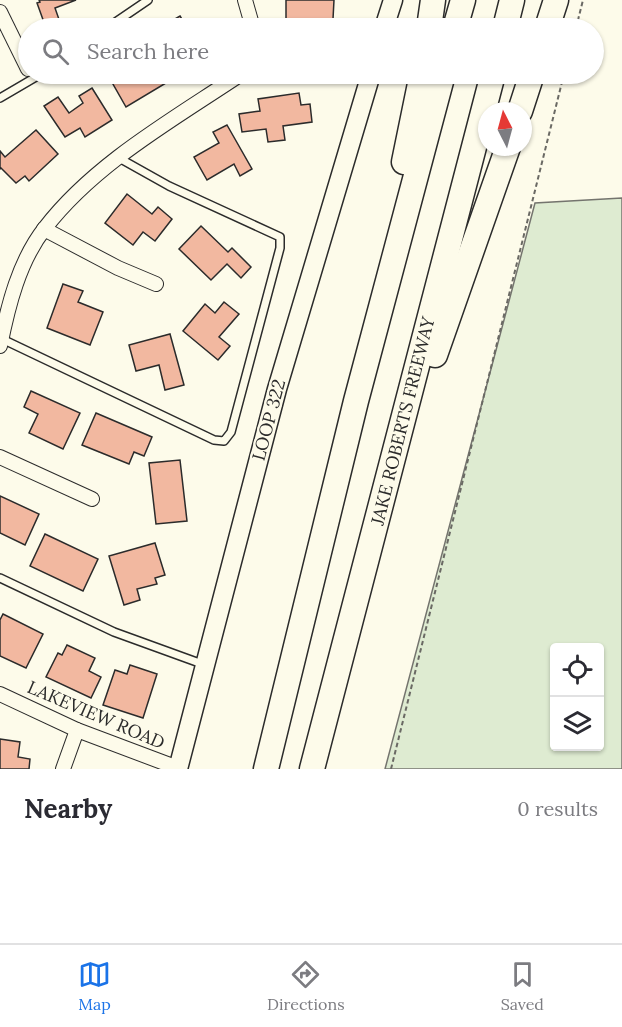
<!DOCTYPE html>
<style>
:root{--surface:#fff;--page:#f2f2f3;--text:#2b2b33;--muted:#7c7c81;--line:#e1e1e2;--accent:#1a73e8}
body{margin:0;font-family:Lora,serif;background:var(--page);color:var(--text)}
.controls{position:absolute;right:18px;bottom:18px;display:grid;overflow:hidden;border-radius:6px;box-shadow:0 2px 4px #0004}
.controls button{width:54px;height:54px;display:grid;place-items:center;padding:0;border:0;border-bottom:2px solid var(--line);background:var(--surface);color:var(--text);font:30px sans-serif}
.compass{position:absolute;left:478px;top:102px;width:54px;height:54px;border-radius:50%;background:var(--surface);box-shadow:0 2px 4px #0004;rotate:354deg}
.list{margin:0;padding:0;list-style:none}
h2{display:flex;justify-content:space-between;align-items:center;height:78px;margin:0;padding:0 24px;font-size:26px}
h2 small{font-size:20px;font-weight:400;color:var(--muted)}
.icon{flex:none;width:33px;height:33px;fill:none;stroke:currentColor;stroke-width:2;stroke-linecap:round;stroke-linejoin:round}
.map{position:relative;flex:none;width:622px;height:769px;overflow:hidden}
.search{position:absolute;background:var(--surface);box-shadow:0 2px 4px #0004;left:18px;right:18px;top:18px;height:66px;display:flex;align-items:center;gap:15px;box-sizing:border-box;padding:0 21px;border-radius:33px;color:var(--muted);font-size:22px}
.sheet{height:174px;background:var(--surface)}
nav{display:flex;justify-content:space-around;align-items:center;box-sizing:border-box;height:84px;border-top:2px solid var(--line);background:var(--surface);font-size:16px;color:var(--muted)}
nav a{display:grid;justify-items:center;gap:3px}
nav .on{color:var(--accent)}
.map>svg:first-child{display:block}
</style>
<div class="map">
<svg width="622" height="769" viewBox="0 0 622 769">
<rect width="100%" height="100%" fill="#fdfbea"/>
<path fill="#deebd1" stroke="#74746e" stroke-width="1.5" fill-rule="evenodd" d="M 622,198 L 622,769 L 385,769 L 535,203 ZM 554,648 L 600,648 L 600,746 L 554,746 Z"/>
<g fill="#f2b8a0" stroke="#2b2b2b" stroke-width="1.5">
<polygon points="39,0 76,0 55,8 62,28 46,28 37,3 40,2"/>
<polygon points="286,0 334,0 333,19 286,19"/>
<polygon points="180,16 186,26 195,20 200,28 159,28"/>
<polygon points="115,74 160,74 166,83 126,107 109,77"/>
<polygon points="92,88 112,120 85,137 80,128 65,137 44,106 58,97 69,113 83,103 79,96"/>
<polygon points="299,93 301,105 310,104 312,122 283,126 285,140 268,142 266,129 242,132 239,114 260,111 258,99"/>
<polygon points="227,125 252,169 240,176 234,164 207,180 194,157 219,143 213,132"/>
<polygon points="36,130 58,154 29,181 25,176 16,183 1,168 0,169 0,151 5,157"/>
<polygon points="127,194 152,214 158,207 172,219 155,241 143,232 133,245 105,223"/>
<polygon points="201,226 228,252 232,248 251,267 241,278 227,264 211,280 179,249"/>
<polygon points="63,284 83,291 78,302 103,312 90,345 47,328"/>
<polygon points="224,302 239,314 219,337 230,346 218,360 183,331 205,304 215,313"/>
<polygon points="170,334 184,385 165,390 159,365 136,371 129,345"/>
<polygon points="31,391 80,413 63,449 29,433 38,414 24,407"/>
<polygon points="96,413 152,437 144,456 134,452 129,464 82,445"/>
<polygon points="180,460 187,521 156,524 149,463"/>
<polygon points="0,496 39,514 25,545 0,533"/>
<polygon points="45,534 98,559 83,591 30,566"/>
<polygon points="155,543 165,575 155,578 157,584 137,589 140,600 124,605 109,556"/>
<polygon points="3,614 43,634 26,668 0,656 0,620"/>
<polygon points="67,645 95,658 89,671 101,677 91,698 46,677 58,653 62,655"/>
<polygon points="130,665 157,674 143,718 103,705 115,670 127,674"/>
<polygon points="0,739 20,742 18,757 30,759 29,769 0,769"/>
</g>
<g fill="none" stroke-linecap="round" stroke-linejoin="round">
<g stroke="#2b2b2b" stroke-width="10">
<g id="lane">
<polyline points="107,28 148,0"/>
<polyline points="0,98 41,74"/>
<polyline points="2,339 214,440 224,441 231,432 280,248 280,237 169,186 119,158"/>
<polyline points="0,578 114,632 205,665"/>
</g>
</g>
<g stroke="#2b2b2b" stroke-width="16">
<g id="street">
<polyline points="245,0 253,28"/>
<polyline points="0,12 28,69"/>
<polyline points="44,229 118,268 156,284"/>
<path d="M 0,346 C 8,306 19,261 45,228 C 95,163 174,119 241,74"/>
<polyline points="0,457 92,499"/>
<polyline points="0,694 77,730 178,768"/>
<polyline points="63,769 77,730"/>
</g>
</g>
<g stroke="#2b2b2b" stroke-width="21">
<g id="secondary">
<polyline points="384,28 393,0"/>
<polyline points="178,769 277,389 371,74"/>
</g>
</g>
<g stroke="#2b2b2b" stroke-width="27">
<g id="highway">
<polyline points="429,28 433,0"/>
<polyline points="455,28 463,0"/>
<polyline points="505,28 512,0"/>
<polyline points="547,28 556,0"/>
<polyline points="520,111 532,74"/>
<polyline points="404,162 422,74"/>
<polyline points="435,355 508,147"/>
<polyline points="266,769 356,401 443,74"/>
<polyline points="312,769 493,74"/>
</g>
</g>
<g stroke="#6a6964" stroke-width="2" stroke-dasharray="4.5 3" stroke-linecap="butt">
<polyline points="576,28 583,0"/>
<polyline points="391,769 564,74"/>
</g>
<use href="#lane" stroke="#fdfbea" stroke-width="7"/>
<use href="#street" stroke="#fdfbea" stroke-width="14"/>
<use href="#secondary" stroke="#fdfbea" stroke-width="18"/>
<use href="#highway" stroke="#fdfbea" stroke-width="24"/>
</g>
<g text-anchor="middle" stroke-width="4.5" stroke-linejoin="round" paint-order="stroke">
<g font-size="18" fill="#2b2b2b" stroke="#fdfbea">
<text transform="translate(269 420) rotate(-75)" y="6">LOOP 322</text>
<text transform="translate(403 421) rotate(-76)" y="6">JAKE ROBERTS FREEWAY</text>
<text transform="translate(96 715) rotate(23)" y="6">LAKEVIEW ROAD</text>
</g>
</g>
</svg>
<div class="controls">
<button><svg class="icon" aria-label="locate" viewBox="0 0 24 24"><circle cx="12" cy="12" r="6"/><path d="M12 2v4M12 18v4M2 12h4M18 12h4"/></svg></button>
<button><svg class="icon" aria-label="layers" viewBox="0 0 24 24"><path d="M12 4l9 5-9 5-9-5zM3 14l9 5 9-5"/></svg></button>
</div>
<svg class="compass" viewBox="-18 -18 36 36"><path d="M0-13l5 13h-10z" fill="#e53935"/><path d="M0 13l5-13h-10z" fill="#7c7c81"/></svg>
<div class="search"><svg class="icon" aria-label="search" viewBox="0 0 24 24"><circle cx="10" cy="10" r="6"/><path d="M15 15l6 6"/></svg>Search here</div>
</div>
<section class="sheet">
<h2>Nearby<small>0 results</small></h2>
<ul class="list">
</ul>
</section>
<nav>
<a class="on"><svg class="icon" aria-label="map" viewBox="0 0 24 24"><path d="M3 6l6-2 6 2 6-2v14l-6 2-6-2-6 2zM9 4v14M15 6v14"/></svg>Map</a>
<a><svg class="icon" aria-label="directions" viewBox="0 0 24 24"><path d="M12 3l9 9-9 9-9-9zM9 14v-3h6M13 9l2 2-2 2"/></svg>Directions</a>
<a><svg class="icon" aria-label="saved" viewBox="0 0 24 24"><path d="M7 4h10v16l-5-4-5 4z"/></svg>Saved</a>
</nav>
